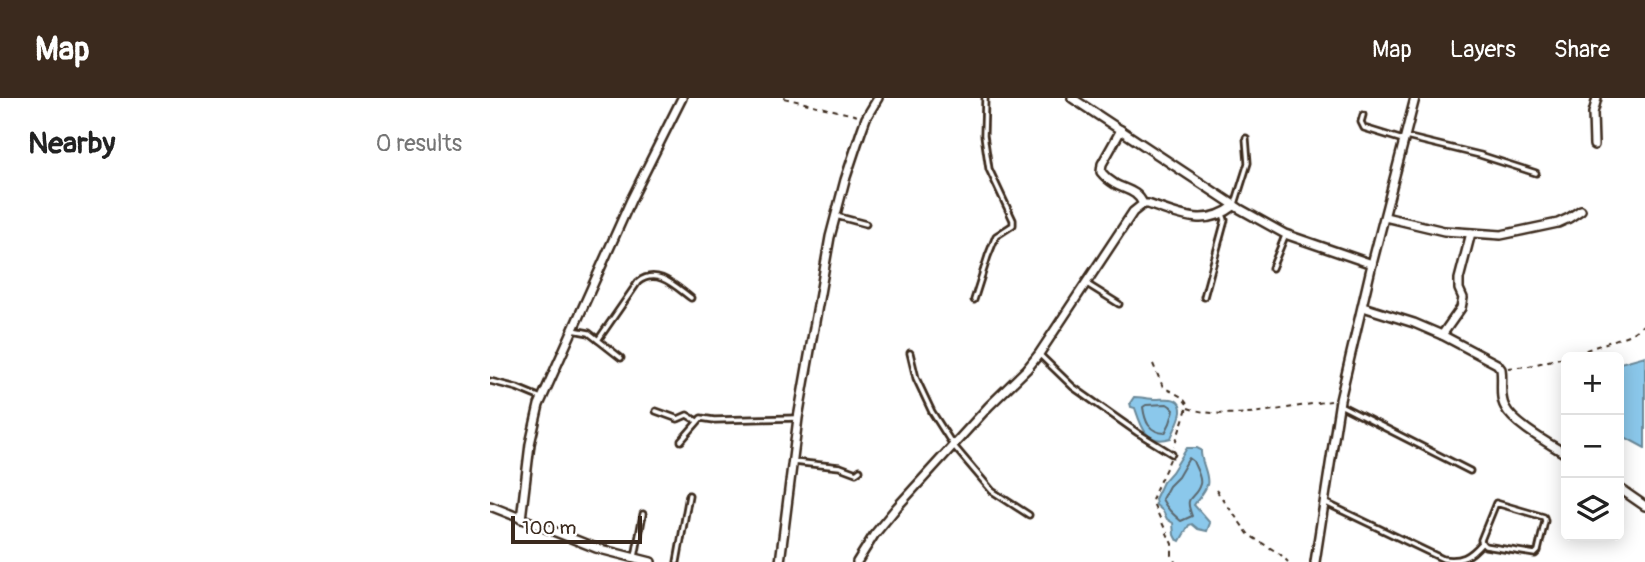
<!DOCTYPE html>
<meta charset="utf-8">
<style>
:root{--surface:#fff;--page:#f6f6f6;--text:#222;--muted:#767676;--line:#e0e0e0;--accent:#3b2a1e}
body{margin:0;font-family:Pangolin,sans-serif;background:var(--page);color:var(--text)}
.controls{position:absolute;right:21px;bottom:21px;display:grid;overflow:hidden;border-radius:10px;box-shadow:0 4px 18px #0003}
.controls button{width:63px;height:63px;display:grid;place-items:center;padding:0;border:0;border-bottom:2px solid var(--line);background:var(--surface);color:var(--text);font:35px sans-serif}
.scale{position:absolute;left:21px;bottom:18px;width:131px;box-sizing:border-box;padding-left:7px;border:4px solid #3b2a1e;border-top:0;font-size:19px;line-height:24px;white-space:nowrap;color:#3b2a1e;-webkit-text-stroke:5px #fff;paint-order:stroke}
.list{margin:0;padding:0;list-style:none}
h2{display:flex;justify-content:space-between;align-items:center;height:91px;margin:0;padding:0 28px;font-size:30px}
h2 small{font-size:23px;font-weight:400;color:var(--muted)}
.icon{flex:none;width:38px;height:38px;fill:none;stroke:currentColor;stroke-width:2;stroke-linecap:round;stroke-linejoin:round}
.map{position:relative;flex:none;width:1155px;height:464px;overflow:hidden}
header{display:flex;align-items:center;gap:42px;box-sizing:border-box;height:98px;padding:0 35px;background:var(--accent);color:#fff}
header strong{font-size:33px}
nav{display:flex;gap:38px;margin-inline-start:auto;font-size:24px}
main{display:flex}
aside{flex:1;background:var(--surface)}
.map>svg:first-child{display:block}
</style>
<header>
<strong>Map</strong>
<nav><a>Map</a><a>Layers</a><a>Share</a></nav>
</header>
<main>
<aside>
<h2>Nearby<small>0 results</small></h2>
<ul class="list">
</ul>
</aside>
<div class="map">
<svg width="1155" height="464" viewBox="0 0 1155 464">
<rect width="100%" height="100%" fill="#fff"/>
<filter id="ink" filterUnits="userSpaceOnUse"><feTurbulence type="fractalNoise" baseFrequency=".0143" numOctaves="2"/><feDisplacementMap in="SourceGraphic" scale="14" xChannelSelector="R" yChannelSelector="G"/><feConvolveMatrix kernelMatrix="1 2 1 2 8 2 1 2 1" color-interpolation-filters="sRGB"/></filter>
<g filter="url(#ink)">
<g fill="#8bc8eb" stroke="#6b8999" stroke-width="2">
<polygon points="1155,258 1155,350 1129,336 1129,268 1130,265"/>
<path d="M 644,299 C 651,299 659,301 666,301 C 676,301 692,297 691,314 C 690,322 684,332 681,340 C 656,348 651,328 645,310 L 641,309 L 640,305 Z"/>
<path d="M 697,350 L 707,350 L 711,352 C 710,364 720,377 717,387 C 715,394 708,401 704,407 L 720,425 L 717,433 L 708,431 L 702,426 L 699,427 L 690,443 L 686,441 L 684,437 L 683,425 L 677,421 L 673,413 L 666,407 L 665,401 L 673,384 L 682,374 Z"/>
</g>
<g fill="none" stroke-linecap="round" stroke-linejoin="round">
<g stroke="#5b6970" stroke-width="2">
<path d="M 677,306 L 680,308 L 684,312 L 680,325 L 675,335 C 659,334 655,324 653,309 L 656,307 Z"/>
<path d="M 699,360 L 703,363 C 705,369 712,379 710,386 C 705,403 693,395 702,418 L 691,423 C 683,416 677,411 672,401 L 679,388 L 688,379 Z"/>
</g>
<g stroke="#3b2a1e" stroke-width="9">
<g id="lane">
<polyline points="873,17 871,24 874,30 913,42"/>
<polyline points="916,39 990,57 1046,75"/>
<polyline points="745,106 758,65 756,40"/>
<polyline points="346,118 376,126"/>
<polyline points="782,170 795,138"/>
<polyline points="597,186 629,206"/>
<polyline points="714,199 735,122 733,116"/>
<polyline points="484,202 498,158 506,138 523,127 523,122 499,71 494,37 495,0"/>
<polyline points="83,232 99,235 131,260"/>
<path d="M 108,242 L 148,184 C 167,169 185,188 201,200"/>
<polyline points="420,255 426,280 442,314 463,347 502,393 539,417"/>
<polyline points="550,257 583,289 648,335 682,356"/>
<polyline points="0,283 27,290 51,300"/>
<polyline points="850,307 980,373"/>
<polyline points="166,313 188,321 197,317 207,323"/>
<polyline points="191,343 211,320 224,322 308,320"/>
<polyline points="303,364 350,369 366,375 370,372"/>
<path d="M 836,405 L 953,461 C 971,464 980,459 992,445"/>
<polygon points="1006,405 1054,419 1055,423 1048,453 1045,456 995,448 992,445 991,442"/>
<polyline points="145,459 153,416"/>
<polyline points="187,464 199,397"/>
</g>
</g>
<g stroke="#3b2a1e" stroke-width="12">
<g id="street">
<polyline points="582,0 750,111 795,136 882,166"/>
<polyline points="1104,47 1103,15 1107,0"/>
<path d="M 653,106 L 658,106 C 689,117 716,130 744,108"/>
<polyline points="895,119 954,133 1011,137 1068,125 1079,120 1091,112"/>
<path d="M 873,209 L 924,225 L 952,237 L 1007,266 L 1011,271 C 1013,282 1009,299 1015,309 C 1023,326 1060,346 1076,356"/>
<polyline points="952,237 971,210 973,200 969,191 969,181 981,135"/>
<polyline points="1129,390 1155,408"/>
<polyline points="0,408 106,450 161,464"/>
<polyline points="31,421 40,346 49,307 141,102 192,0"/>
<polyline points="290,464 308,320 340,139 355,82 371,34 376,20 388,0"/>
<path d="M 367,464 L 384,437 L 407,409 L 499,308 L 537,271 L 549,256 L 643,114 L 653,106 C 648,93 636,92 625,86 C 620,83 615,79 611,74 L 612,66 L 631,32"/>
<polyline points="825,464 850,302 882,166 925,0"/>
</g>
</g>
<g stroke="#3b2a1e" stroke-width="2" stroke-dasharray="5 5" stroke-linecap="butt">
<polyline points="294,0 368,18"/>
<polyline points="663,266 673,289 692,299 697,306 696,313 684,349"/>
<polyline points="1018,270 1039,268 1085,256 1141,236 1155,226"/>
<path d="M 698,310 C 740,324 798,309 841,303"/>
<path d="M 680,361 C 675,374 665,390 662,403 L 682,446 L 682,457 L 685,464"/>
<polyline points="726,392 759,437 790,456 798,464"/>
</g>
<use href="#lane" stroke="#fff" stroke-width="3.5"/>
<use href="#street" stroke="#fff" stroke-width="7"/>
</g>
</g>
</svg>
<div class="controls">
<button>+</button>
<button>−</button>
<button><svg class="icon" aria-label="layers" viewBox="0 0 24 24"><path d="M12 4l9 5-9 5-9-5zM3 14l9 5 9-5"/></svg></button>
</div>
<div class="scale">100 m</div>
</div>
</main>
